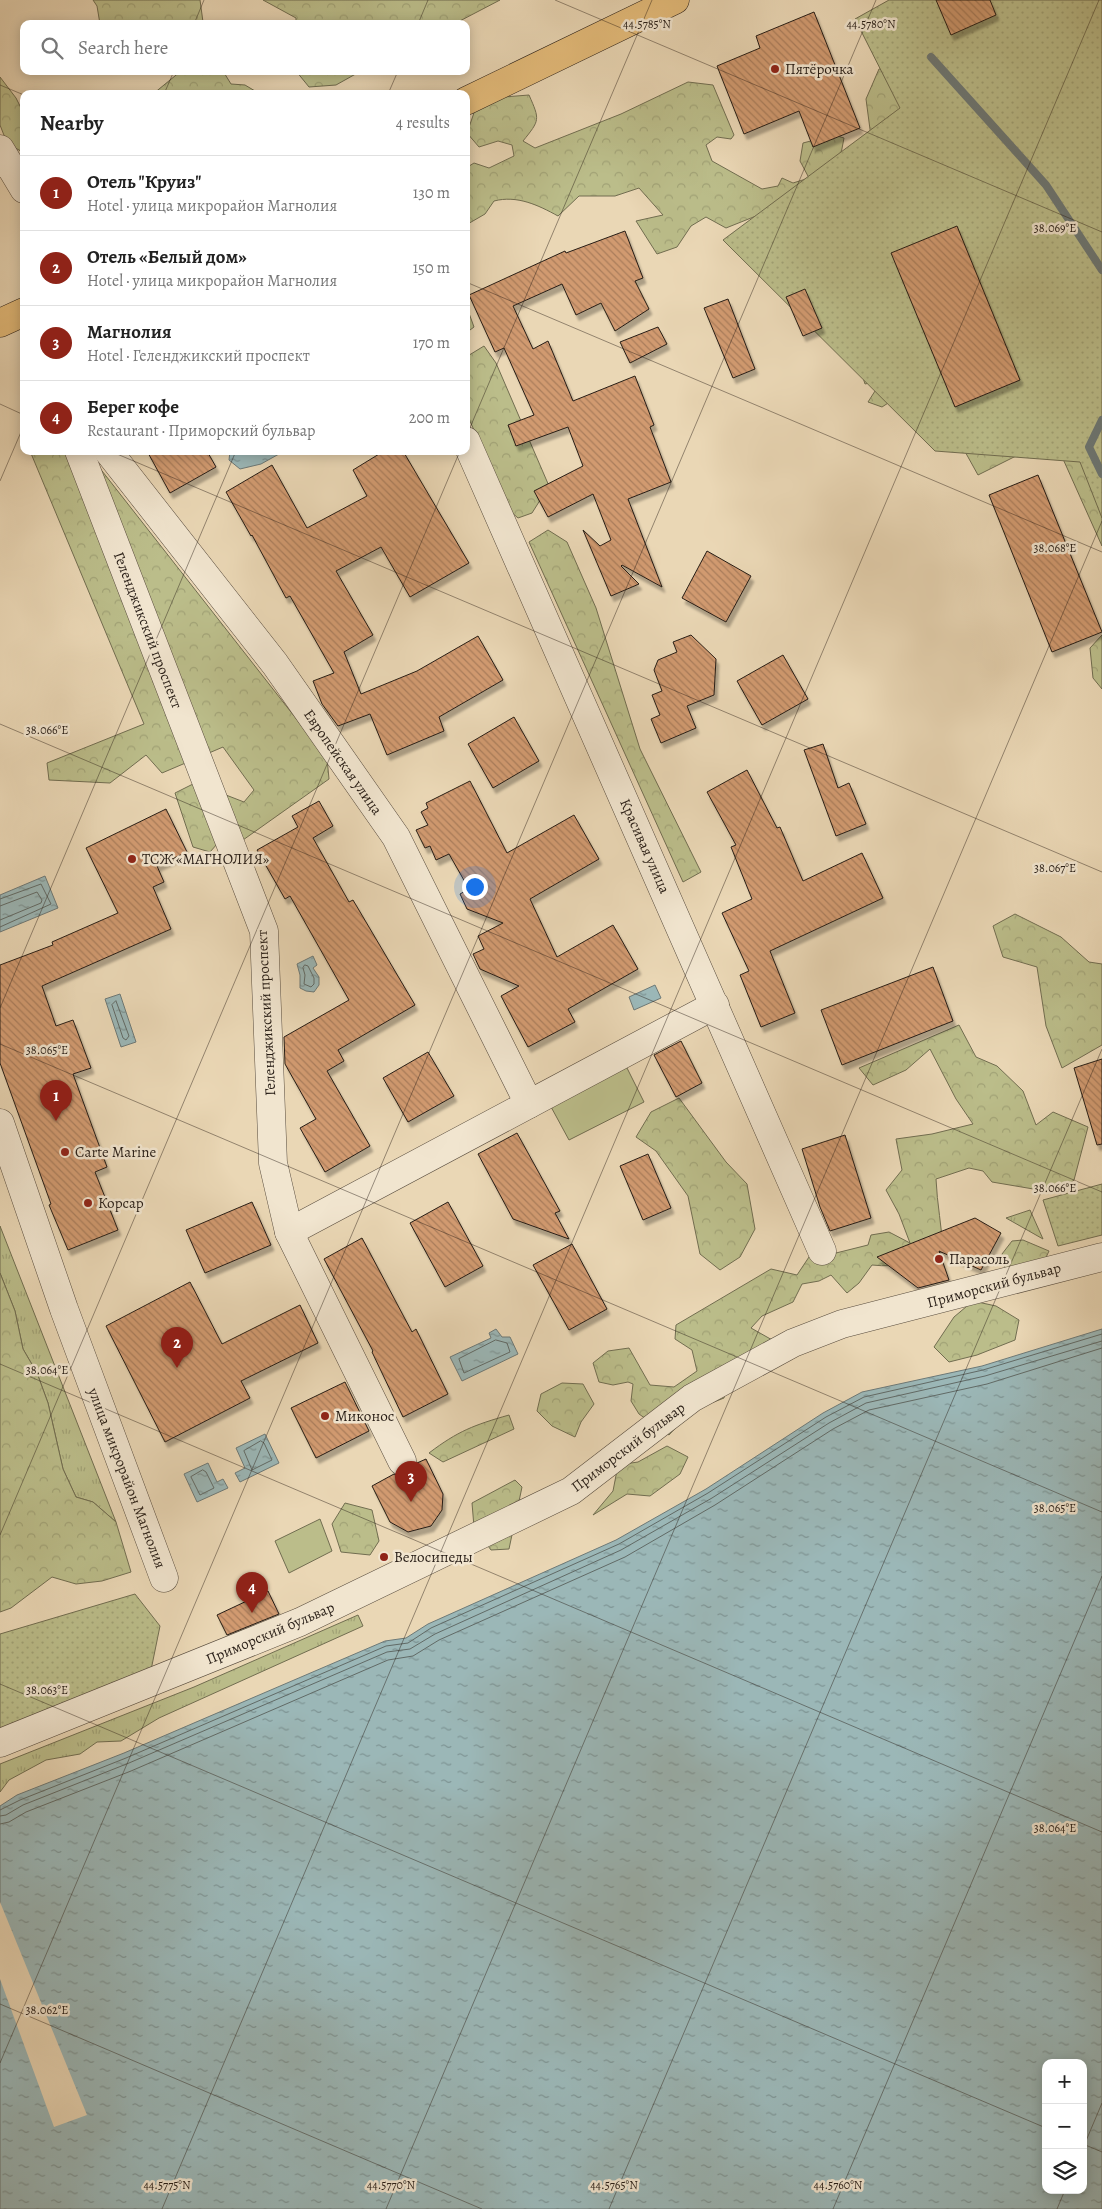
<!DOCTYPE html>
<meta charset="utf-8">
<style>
:root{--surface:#fff;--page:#f2f2f2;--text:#222;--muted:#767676;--line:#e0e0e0;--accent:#8f2418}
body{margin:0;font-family:Alegreya,serif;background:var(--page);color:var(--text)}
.controls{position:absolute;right:15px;bottom:15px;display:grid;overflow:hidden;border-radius:10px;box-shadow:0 2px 12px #0003}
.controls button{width:45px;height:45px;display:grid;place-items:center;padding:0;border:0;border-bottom:1px solid var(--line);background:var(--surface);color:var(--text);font:25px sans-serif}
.you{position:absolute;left:474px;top:886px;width:18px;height:18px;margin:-12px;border:4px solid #fff;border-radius:50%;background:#1a73e8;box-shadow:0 0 0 8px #1a73e833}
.badge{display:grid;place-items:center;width:32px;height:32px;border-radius:50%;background:var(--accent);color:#fff;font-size:16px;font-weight:700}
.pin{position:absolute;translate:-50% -41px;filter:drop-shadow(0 1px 2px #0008)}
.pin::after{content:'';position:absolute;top:26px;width:18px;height:15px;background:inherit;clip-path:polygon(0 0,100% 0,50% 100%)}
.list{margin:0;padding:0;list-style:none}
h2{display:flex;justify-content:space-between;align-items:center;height:65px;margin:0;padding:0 20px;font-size:21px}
h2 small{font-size:16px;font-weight:400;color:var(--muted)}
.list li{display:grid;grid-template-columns:32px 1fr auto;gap:15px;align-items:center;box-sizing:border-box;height:75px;padding:0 20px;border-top:1px solid var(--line)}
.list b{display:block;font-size:19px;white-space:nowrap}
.list p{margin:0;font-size:16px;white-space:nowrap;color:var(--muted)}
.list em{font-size:16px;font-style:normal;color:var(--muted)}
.icon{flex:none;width:28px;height:28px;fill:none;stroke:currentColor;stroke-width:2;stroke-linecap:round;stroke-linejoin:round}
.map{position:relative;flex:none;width:1102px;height:2209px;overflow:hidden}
.search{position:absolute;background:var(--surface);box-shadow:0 2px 12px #0003;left:20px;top:20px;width:450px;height:55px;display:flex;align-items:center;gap:12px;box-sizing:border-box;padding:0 18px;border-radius:10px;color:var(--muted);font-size:19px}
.panel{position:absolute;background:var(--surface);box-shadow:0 2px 12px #0003;left:20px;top:90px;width:450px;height:365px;border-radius:10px}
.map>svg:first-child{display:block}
</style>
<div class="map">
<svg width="1102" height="2209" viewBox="0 0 1102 2209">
<defs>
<pattern id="grass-tufts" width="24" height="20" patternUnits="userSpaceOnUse" patternTransform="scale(1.25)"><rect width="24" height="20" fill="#bbbd8a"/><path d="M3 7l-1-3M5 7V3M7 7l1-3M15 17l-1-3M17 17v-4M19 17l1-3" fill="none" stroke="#a1a276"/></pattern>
<pattern id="forest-crowns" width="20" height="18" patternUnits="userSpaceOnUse" patternTransform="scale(1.25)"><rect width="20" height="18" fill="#bbbd8a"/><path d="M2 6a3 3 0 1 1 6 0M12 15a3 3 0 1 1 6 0" fill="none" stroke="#a1a276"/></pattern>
<pattern id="park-dots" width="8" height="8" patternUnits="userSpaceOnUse" patternTransform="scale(1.25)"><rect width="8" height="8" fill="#bbbd8a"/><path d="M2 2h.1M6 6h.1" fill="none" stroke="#a1a276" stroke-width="1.8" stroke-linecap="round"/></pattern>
<pattern id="water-ripples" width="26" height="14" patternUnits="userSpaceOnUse" patternTransform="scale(1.25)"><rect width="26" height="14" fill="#9bb7b7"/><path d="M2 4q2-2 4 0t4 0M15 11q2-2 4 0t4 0" fill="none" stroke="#7e9494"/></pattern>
<pattern id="building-back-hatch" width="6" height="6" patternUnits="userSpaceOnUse" patternTransform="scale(1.25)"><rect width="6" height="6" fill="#d19a70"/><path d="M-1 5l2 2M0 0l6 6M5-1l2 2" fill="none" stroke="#aa7d5b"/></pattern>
<filter id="shadow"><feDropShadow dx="3" dy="5.5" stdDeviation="1" flood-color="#0004"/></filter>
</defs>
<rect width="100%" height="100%" fill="#ead7b5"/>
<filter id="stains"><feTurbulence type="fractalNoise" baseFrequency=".004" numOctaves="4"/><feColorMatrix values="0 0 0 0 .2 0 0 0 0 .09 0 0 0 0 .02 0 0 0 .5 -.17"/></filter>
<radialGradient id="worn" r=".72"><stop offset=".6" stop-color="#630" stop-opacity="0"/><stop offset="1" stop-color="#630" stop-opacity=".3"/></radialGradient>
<g fill="url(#grass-tufts)" stroke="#716d50">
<polygon points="1030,1210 1043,1239 1006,1218"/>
<polygon points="0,1226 116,1522 93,1502 76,1497 63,1469 48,1403 37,1373 23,1349 15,1311 0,1273"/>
<polygon points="358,1615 363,1626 159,1718 121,1741 97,1742 80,1754 46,1760 9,1780 0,1792 0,1764 194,1687"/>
</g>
<g fill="url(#forest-crowns)" stroke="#716d50">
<polygon points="93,0 200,0 203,22 203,24 100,24 97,6"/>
<polygon points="263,0 500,0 454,24 296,24 296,18"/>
<path d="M 911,63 L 905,392 L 882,407 L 868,402 L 882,380 L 865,384 L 856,355 L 756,216 L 726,228 L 706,217 L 691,226 L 677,247 L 657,254 L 636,221 L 663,215 L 639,188 L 615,196 L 579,196 L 558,216 C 538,205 517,195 494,201 L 485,214 L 466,225 L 466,168 L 474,163 L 489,168 L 514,156 L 512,145 L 498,141 L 479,147 L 467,133 L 476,107 L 504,97 L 529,95 C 540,120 540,120 523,141 L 535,148 L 621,114 L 688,82 L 713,85 L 734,135 L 731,139 L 717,137 L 706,145 L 712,161 L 762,189 L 778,186 L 782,178 L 793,183 L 809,178 L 800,161 L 803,143 L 834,135 L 844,138 L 840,159 L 873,152 L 866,99 L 879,69 Z"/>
<polygon points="181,71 223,71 231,84 245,85 260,94 153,94"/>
<polygon points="296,71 361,71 336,85 309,87"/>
<polygon points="0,77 16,98 24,114 24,153 7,143 0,125"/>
<polygon points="466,305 474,327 466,333"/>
<polygon points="484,346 496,363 549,486 532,513 518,518 509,510 466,412 466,357"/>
<path d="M 1045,405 L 1059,422 L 1089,416 C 1099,431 1102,449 1099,466 L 1102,468 L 1102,546 L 1059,450 L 1079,435 L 1074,427 L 978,475 L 963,448 Z"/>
<polygon points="30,451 78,451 95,462 327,758 329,779 243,840 225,835 210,852 193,847 175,793 195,783 244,802 254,790 223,747 162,773 146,755 110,783 49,780 47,763 144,724"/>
<polygon points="548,530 567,542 596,608 640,749 701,872 683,882 529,542"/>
<polygon points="1102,635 1102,689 1093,678 1090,648"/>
<polygon points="1015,914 1061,937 1089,962 1102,964 1102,1045 1062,1068 1046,1026 1037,967 1003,957 993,926"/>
<path d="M 959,1025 L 976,1057 L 997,1066 L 1023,1091 L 1036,1125 L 1053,1112 L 1088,1127 L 1074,1180 L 1057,1193 L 992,1182 L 983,1171 L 969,1168 L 936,1179 C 937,1204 942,1227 943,1252 C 919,1262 898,1268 872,1265 L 859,1283 L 847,1293 L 831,1275 L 819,1281 L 802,1284 L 793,1302 L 762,1316 L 751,1328 L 774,1341 L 731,1363 L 724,1398 L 691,1411 L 669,1435 L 639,1414 L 631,1401 L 633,1384 L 628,1382 L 613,1385 L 599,1382 L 593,1363 L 608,1351 L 629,1348 L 650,1385 L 674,1387 L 697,1371 L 692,1350 L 675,1339 L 676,1325 L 771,1269 L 797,1275 L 811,1254 L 828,1255 L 868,1245 L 871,1235 L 889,1232 L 910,1243 L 899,1214 L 886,1190 L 902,1170 L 896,1139 L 932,1134 L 973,1124 L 956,1099 L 930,1049 L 906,1070 L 873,1085 L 859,1068 Z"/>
<polygon points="679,1098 726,1162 747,1184 755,1229 740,1257 720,1270 700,1254 688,1196 656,1151 636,1137 651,1112"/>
<polygon points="1023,1240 1049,1251 1043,1264 1006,1274 1002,1254 1012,1241"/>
<polygon points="0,1273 15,1311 23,1349 37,1373 48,1403 63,1469 76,1497 93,1502 116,1522 131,1572 102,1581 76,1584 52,1577 11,1608 0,1612"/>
<polygon points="973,1301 996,1306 1019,1320 1015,1340 977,1355 949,1362 934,1347 954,1317"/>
<polygon points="562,1383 583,1384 594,1404 581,1422 575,1437 552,1426 537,1411 541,1394"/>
<path d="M 509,1415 L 514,1429 L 443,1462 L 429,1453 C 458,1431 474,1425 509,1415 Z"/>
<polygon points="667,1446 688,1457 680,1474 650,1496 627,1494 593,1515 613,1491 618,1465 638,1462"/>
<polygon points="515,1480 522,1487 509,1549 491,1550 474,1527 472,1503"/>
<polygon points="345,1503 372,1510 379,1541 370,1555 341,1552 332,1524"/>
</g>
<g fill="url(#park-dots)" stroke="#716d50">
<polygon points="889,0 1102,0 1102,518 1080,462 935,451 723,240 900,108 855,19"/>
<polygon points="1102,1184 1102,1235 1058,1246 1043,1200"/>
<polygon points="135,1594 160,1626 150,1675 0,1735 0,1634"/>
</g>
<g fill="#bbbd8a" stroke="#716d50">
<polygon points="626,1066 644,1102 569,1140 550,1105"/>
<polygon points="320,1519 332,1551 289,1573 275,1541"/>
</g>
<g fill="url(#water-ripples)" stroke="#6d7977" fill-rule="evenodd">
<polygon points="230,451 279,451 279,454 261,464 240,469 229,460"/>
<polygon points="45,876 58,908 0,932 0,895"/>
<polygon points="313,956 317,965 313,968 319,977 319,985 314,992 306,991 300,988 300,975 297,964"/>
<polygon points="655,985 661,998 634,1010 629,997"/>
<polygon points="120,994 136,1042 121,1047 105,999"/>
<polygon points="496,1329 502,1337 510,1337 518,1354 462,1381 450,1357 491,1338 489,1333"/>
<path d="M 1102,1329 L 1102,2209 L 0,2209 L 0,1806 L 17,1795 L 124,1753 L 385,1641 L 406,1638 L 428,1624 L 616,1540 L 706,1489 L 823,1413 L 862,1392 L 982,1366 ZM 1046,2063 L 1083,2063 L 1083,2190 L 1046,2190 Z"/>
<polygon points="265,1434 279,1463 240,1482 235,1473 245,1468 236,1448"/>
<polygon points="208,1463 217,1482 223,1479 228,1488 197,1502 184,1474"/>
</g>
<polygon fill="#ead7b5" points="0,1902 87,2115 54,2127 0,1979"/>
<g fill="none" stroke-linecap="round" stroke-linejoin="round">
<g stroke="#616a66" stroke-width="1">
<polyline points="0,899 41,884 51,904 0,927"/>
<polyline points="0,906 37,892 42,900 41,903 0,920"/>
<polygon points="305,965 308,966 314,978 314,984 311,987 304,984 305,975 303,968"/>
<polygon points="116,1001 129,1036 126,1040 123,1038 112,1005"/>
<polygon points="496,1340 507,1343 510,1352 464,1373 459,1359"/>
<polygon points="261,1441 264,1443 272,1460 252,1470 244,1451"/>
<polygon points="203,1470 206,1472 214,1488 200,1495 191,1477"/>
<polyline points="0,1810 20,1800 126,1758 386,1646 408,1643 431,1628 619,1544 708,1493 826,1417 864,1397 983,1370 1102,1334"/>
<polyline points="0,1816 6,1815 23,1805 129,1763 387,1652 410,1649 435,1634 621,1550 712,1498 829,1423 866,1403 985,1376 1102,1341"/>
<polyline points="0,1824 9,1822 26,1812 131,1771 388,1660 413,1656 439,1640 625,1557 715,1505 833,1429 869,1410 987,1384 1102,1348"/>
</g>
<g stroke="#6d7977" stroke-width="8">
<polyline points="931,57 1046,185 1102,270"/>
<polyline points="1102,420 1089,447 1102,474"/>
</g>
</g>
<g fill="url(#building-back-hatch)" stroke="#271d16" filter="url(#shadow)">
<polygon points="936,0 990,0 996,15 951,35"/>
<polygon points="814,12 860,128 813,147 799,111 744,134 717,66 760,48 756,36"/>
<polygon points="957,226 1020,380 955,407 891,253"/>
<polygon points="625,231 643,278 635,281 649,309 615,331 601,303 576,315 562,284 513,306 533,349 548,341 573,401 635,376 654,425 650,427 671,482 628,499 662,587 622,565 621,566 639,584 611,596 583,530 600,546 611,540 593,494 548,517 534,491 583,466 568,427 516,446 508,425 534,415 504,348 495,352 469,295 565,251 566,253"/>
<polygon points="805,289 822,328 803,336 786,297"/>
<polygon points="728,299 755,369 733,378 704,308"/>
<polygon points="658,327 667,344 630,363 620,342"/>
<polygon points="147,451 207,451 216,467 170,493"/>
<polygon points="384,451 403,451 469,563 410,597 381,547 336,571 373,635 344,652 361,694 417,671 478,636 503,680 439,717 444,731 387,755 370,714 338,726 322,704 313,681 334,673 290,596 286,598 252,535 251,536 226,492 272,465 307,528 367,496 353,470"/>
<polygon points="1038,475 1102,632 1052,652 989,495"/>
<polygon points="707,551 751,576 726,622 682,598"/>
<polygon points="691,635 716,659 714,695 687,706 696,728 661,743 651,719 660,715 652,695 662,691 654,670 658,660 677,652 673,642"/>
<polygon points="783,655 808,699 762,725 737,681"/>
<polygon points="514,717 539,761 493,788 468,744"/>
<polygon points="823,744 838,788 849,783 866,824 836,836 804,750"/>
<polygon points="747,770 777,828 780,827 803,881 862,853 883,898 770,951 795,1013 761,1027 740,975 749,971 722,913 752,899 731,847 736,845 707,792"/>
<polygon points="470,781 507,853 574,815 599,859 530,899 557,957 613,925 638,969 568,1009 575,1022 528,1047 501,996 519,986 480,969 473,954 484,949 478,936 503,923 467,909 460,894 469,889 449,854 436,860 430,846 425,848 416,830 428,825 421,812 428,808 426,803"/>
<polygon points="319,801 333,826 313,838 349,902 353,900 415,1005 338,1050 344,1061 327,1071 370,1146 325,1172 300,1128 316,1119 285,1064 284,1037 349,1000 290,896 285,899 257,850 298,827 292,816"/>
<polygon points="166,809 187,852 157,866 164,882 153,887 171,929 42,986 56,1026 73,1020 91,1068 73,1074 107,1167 95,1172 118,1230 68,1250 49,1205 51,1204 0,1063 0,965 53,945 52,942 118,913 86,848"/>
<polygon points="933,967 953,1021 842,1065 821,1010"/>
<polygon points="681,1041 702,1083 676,1097 654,1055"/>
<polygon points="428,1052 454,1096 408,1122 383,1078"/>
<polygon points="1102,1059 1102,1144 1097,1145 1074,1068"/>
<polygon points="517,1133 560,1211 555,1213 569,1239 513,1219 478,1154"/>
<polygon points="845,1135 871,1218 830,1231 820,1207 802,1149"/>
<polygon points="648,1154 671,1208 643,1220 620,1166"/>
<polygon points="252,1202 271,1245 205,1273 186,1230"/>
<polygon points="448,1202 483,1266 445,1287 410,1223"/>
<polygon points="975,1218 1001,1233 981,1270 939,1251 949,1280 918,1288 877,1257"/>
<polygon points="362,1238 412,1332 416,1329 448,1394 403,1417 372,1352 373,1351 324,1259"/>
<polygon points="572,1244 607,1309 569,1330 533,1265"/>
<polygon points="190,1282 222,1344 300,1305 318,1343 241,1381 250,1398 165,1442 106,1326"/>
<polygon points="345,1382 369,1431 316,1458 291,1408"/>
<polygon points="426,1459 443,1494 442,1510 431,1526 408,1532 390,1522 372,1486 394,1474 401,1477 409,1475 415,1470 417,1463"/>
<polygon points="268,1591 279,1614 227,1635 217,1615"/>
</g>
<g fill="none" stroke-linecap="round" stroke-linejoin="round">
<g stroke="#584c3e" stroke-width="29">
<g id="minor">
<polyline points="0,149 24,189"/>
<polyline points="466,441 822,1251"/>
<polyline points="79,451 264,931 273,1163 289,1232 402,1461"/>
<polyline points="108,451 275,664 396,837 529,1104"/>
<polyline points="0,1123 64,1309 164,1578"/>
<polyline points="289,1232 715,1005"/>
<polyline points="0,1743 300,1622 571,1491 692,1398 793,1343 842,1324 1102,1257"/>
</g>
</g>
<g stroke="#271d16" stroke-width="29">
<g id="major">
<polyline points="466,101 675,0"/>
<polyline points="0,323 24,312"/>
</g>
</g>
<use href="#minor" stroke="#f1e5cf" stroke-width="28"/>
<use href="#major" stroke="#e5bc7a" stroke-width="28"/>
</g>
<path fill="none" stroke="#271d16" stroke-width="1" stroke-opacity="0.45" d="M 555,0 L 1102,232M 194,24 L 204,0M 418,24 L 428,0M 0,85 L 24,95M 164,94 L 174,71M 388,94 L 398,71M 466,282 L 1102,552M 0,404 L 24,415M 466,437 L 652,0M 110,451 L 1102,872M 0,481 L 24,425M 0,724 L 1102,1192M 0,1008 L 236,451M 0,1044 L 1102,1512M 0,1364 L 1102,1832M 0,1535 L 460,451M 0,1684 L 1046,2128M 0,2004 L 482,2209M 0,2063 L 876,0M 1083,2144 L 1102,2152M 1083,2148 L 1102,2103M 162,2209 L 1099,0M 386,2209 L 1102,521M 609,2209 L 1102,1049M 833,2209 L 1102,1576M 1057,2209 L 1065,2190"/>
<g fill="#8f2418" stroke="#f1e5cf" stroke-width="2">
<circle cx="775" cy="69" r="5"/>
<circle cx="132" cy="859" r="5"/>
<circle cx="65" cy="1152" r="5"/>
<circle cx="88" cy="1203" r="5"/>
<circle cx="939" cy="1259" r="5"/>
<circle cx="325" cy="1416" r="5"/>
<circle cx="384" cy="1557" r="5"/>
</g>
<g text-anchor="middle" stroke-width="5" stroke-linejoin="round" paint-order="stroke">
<g font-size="15" fill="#271d16" stroke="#f1e5cf" text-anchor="start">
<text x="785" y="74">Пятёрочка</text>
<text x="142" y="864">ТСЖ «МАГНОЛИЯ»</text>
<text x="75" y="1157">Carte Marine</text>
<text x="98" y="1208">Корсар</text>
<text x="949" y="1264">Парасоль</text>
<text x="335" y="1421">Миконос</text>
<text x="394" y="1562">Велосипеды</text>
</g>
<g font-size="15" fill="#271d16" stroke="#f1e5cf">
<text transform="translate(148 630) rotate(69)" y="5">Геленджикский проспект</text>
<text transform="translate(343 762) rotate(55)" y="5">Европейская улица</text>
<text transform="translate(645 846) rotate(66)" y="5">Красивая улица</text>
<text transform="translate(266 1013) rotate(-93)" y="5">Геленджикский проспект</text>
<text transform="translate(994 1285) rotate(-15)" y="5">Приморский бульвар</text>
<text transform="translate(628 1447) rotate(-37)" y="5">Приморский бульвар</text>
<text transform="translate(127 1478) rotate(69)" y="5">улица микрорайон Магнолия</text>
<text transform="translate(270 1633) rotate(-23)" y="5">Приморский бульвар</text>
</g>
</g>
<g font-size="12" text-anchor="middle" fill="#271d16" stroke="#f1e5cf" stroke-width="5" stroke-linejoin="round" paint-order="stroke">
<text x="647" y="28">44.5785°N</text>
<text x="871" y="28">44.5780°N</text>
<text x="1055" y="232">38.069°E</text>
<text x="1055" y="552">38.068°E</text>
<text x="47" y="734">38.066°E</text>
<text x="1055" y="872">38.067°E</text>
<text x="47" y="1054">38.065°E</text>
<text x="1055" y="1192">38.066°E</text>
<text x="47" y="1374">38.064°E</text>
<text x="1055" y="1512">38.065°E</text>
<text x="47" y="1694">38.063°E</text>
<text x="1055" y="1832">38.064°E</text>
<text x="47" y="2014">38.062°E</text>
<text x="167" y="2189">44.5775°N</text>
<text x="391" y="2189">44.5770°N</text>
<text x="614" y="2189">44.5765°N</text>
<text x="838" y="2189">44.5760°N</text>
</g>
<rect width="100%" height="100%" filter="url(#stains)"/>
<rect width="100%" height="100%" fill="url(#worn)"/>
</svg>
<div class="controls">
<button>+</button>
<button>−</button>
<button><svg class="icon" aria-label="layers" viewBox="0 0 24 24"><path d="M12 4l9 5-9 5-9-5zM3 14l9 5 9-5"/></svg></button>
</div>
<div class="you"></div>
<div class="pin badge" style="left:56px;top:1121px">1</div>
<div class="pin badge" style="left:177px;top:1368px">2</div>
<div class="pin badge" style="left:411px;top:1502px">3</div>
<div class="pin badge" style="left:252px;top:1613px">4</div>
<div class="search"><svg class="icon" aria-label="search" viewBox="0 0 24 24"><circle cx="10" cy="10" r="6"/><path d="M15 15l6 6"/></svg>Search here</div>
<section class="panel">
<h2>Nearby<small>4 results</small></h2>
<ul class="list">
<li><span class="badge">1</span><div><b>Отель &quot;Круиз&quot;</b><p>Hotel · улица микрорайон Магнолия</p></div><em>130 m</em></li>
<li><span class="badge">2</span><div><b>Отель «Белый дом»</b><p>Hotel · улица микрорайон Магнолия</p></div><em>150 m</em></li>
<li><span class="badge">3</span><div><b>Магнолия</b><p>Hotel · Геленджикский проспект</p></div><em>170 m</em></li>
<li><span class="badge">4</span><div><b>Берег кофе</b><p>Restaurant · Приморский бульвар</p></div><em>200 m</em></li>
</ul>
</section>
</div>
